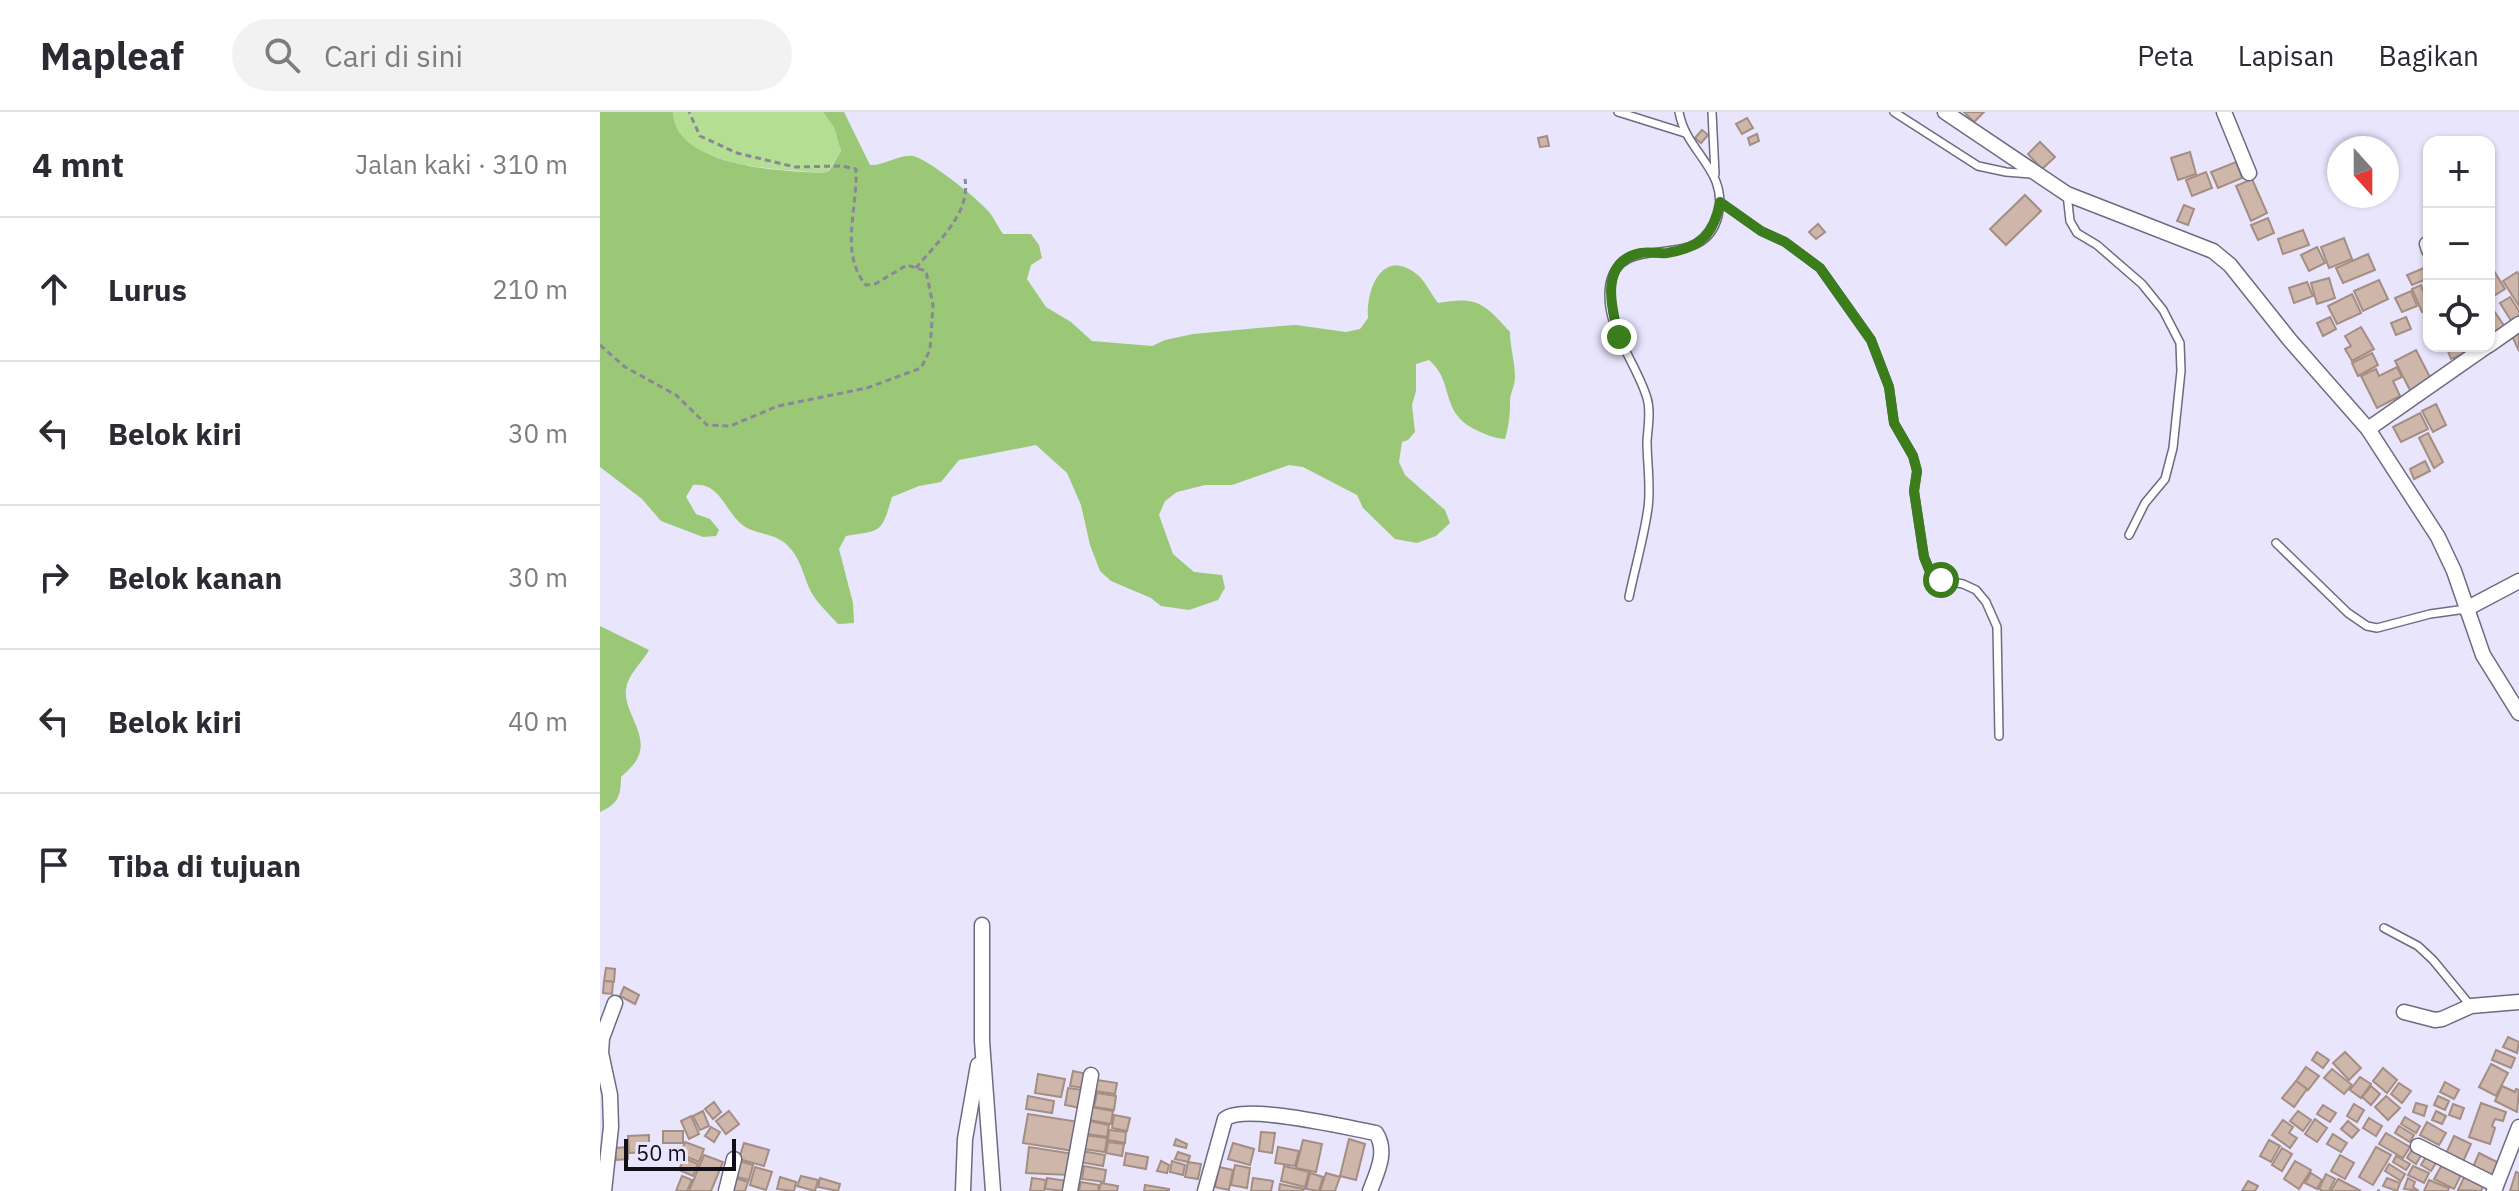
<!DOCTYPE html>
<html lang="id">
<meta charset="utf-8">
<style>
:root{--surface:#fff;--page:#f2f2f3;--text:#2b2b33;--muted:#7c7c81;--line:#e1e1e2}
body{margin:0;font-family:"IBM Plex Sans",sans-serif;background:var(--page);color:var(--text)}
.controls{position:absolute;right:24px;top:24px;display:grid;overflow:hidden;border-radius:16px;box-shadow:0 2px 6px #0004}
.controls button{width:72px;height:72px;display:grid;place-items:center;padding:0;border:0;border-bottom:2px solid var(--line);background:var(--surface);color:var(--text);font:40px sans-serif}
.compass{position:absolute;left:1727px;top:24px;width:72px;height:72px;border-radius:50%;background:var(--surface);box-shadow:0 2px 6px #0004;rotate:159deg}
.scale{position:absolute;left:24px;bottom:20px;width:112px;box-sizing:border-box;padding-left:8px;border:4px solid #111018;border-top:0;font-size:22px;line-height:28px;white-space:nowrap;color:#111018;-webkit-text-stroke:6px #e8e5fd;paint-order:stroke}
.stop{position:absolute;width:24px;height:24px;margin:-18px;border:6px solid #3b7c1b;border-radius:50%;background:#fff}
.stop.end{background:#3b7c1b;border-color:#fff;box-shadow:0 2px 8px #0008}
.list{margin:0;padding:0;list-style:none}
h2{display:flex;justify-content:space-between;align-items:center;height:104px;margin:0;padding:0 32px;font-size:34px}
h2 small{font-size:26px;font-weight:400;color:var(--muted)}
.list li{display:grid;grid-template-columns:52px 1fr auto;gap:24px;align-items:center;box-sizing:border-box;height:144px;padding:0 32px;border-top:2px solid var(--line)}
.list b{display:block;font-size:30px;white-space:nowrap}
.list em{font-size:26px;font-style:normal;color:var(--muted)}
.icon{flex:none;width:44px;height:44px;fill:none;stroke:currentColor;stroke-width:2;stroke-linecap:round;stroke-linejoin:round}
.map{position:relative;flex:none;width:1919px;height:1079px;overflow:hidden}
header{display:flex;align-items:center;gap:48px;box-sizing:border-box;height:112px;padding:0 40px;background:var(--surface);border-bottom:2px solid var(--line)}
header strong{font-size:38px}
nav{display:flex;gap:44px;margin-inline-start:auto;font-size:28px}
.search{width:560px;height:72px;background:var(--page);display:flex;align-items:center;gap:20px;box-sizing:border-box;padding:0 28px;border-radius:44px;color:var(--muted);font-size:30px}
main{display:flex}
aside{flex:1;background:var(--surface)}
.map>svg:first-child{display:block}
</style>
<header>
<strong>Mapleaf</strong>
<div class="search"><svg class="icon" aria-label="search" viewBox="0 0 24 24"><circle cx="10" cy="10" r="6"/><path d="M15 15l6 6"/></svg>Cari di sini</div>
<nav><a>Peta</a><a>Lapisan</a><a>Bagikan</a></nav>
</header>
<main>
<aside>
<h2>4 mnt<small>Jalan kaki · 310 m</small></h2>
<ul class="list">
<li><svg class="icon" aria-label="ahead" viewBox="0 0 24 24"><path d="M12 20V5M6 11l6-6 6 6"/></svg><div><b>Lurus</b></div><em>210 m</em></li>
<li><svg class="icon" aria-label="left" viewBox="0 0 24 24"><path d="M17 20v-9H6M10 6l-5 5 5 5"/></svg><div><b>Belok kiri</b></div><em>30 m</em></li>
<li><svg class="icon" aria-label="right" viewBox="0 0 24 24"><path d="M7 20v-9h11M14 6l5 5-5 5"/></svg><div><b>Belok kanan</b></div><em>30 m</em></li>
<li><svg class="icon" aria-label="left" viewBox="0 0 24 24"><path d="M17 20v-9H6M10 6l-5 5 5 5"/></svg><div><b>Belok kiri</b></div><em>40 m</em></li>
<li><svg class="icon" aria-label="arrive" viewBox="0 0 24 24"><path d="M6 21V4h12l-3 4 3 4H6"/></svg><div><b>Tiba di tujuan</b></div></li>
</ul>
</aside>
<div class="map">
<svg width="1919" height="1079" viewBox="0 0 1919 1079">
<rect width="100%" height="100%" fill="#e8e5fd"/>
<path fill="#b4df93" d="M 73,0 L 223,0 L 234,14 L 241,39 L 228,59 L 222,61 C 181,57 76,57 73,0 Z"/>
<g fill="#9bc877">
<path d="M 0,0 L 73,0 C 75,55 181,59 222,61 L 229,59 L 241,39 L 234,15 L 223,0 L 244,0 L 270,53 C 285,54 298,42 313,44 C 328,47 380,88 390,101 C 395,108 398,115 403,122 L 431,122 L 439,133 L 442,146 L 431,153 L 427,167 L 446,195 L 471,210 L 492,229 L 552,234 L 565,228 L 593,222 L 681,214 L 696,213 L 746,220 L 760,217 L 768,206 C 766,180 780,137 814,160 C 825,167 830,181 838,191 C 877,184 884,191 910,220 C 910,235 915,250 915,265 C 915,274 910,281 910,290 C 910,304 909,313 905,327 C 893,326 884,322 874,317 C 839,299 855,270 829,248 L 816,252 L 816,279 L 812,293 L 815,320 L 808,328 L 802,330 L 799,350 L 805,363 L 845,398 L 850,411 L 836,424 L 817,431 L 795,427 L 763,396 L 757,383 L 703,355 L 689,353 L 632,373 L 605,373 L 577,380 L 565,389 L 559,403 L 573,442 L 594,460 L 622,463 L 625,476 L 618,488 L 589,498 L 561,494 L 551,486 L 511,469 L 500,459 L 490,433 L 481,393 L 467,361 L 436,333 L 359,348 L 341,370 L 319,374 L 292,385 C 281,422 282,418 246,424 L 239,437 L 253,491 L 254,511 L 238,512 C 229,502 216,490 210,478 C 203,463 201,447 188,434 C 174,419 153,424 139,410 C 124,395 118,370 93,373 L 86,385 L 96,402 L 110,407 L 119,418 L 116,424 L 103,425 L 61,409 L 42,387 L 0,355 Z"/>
<path d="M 0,514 L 49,538 C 42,551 28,562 26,577 C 23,600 49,622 38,645 C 35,653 27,659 21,665 C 21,684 18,692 0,700 Z"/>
</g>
<g fill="#cfb6aa" stroke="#a48d82" stroke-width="2">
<polygon points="1364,0 1384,0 1374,10"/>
<polygon points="1147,6 1153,16 1142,22 1136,12"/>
<polygon points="1102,18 1108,23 1101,31 1095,26"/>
<polygon points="1157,22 1159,29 1150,33 1148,26"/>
<polygon points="947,24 949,34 940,35 938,26"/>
<polygon points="1440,30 1455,45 1442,57 1428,42"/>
<polygon points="1590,40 1596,62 1578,68 1571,46"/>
<polygon points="1636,50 1642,66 1618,76 1611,60"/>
<polygon points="1606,60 1612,76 1592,84 1586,68"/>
<polygon points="1652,67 1667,101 1651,109 1636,74"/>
<polygon points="1425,83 1441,99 1406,133 1390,117"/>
<polygon points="1584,93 1594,97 1588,113 1577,109"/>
<polygon points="1668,106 1674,121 1658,128 1651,113"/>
<polygon points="1218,112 1225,120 1216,127 1209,120"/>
<polygon points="1703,118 1709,133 1683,142 1678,127"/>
<polygon points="1744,126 1752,147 1729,156 1721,135"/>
<polygon points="1717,135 1725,151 1709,159 1701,143"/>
<polygon points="1768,142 1775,158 1743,171 1736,156"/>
<polygon points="1824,156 1829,166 1812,173 1807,163"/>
<polygon points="1894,159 1905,177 1889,187 1889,162"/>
<polygon points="1917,160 1919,163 1919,194 1903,169"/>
<polygon points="1729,166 1735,186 1717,192 1711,171"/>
<polygon points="1779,168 1788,187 1763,199 1754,179"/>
<polygon points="1707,170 1713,184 1694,191 1689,176"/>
<polygon points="1821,173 1823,179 1829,176 1829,198 1822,200 1812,177"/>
<polygon points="1811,179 1817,194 1802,200 1795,186"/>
<polygon points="1752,182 1761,201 1737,212 1728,194"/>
<polygon points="1910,185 1919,199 1919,205 1912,210 1900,191"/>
<polygon points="1892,196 1905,215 1891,224 1889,220 1889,197"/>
<polygon points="1730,205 1736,217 1723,224 1717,211"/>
<polygon points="1806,205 1811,217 1796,223 1791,211"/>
<polygon points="1761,215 1774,237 1752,249 1745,237 1751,234 1745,224"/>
<polygon points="1919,220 1919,239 1912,224"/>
<polygon points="1846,234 1860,234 1863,242 1851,247"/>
<polygon points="1816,238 1833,271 1812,282 1795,249"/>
<polygon points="1772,241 1778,253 1758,264 1752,251"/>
<polygon points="1797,255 1802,265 1793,269 1800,284 1777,296 1761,264 1776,257 1779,264"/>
<polygon points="1836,292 1846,313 1833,320 1822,299"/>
<polygon points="1820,301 1828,317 1801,330 1793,315"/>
<polygon points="1828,321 1843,350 1834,356 1819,326"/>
<polygon points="1825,349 1830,359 1814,367 1810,357"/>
<polygon points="6,856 15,857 14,870 4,869"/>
<polygon points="4,869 13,870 12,882 3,881"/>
<polygon points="24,875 39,883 35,892 20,884"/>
<polygon points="1908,925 1919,930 1917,941 1903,935"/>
<polygon points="1896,938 1915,946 1911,956 1892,948"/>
<polygon points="1717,940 1729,948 1723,956 1712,948"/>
<polygon points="1745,940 1761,956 1749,968 1733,951"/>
<polygon points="1891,952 1908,961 1896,984 1879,975"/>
<polygon points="1706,955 1719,964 1708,978 1696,969"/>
<polygon points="1783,956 1797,968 1787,981 1773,969"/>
<polygon points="1732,957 1752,973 1744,982 1724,966"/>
<polygon points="473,959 487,962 485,976 470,974"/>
<polygon points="438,962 465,967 461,985 435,981"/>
<polygon points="1760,965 1771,972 1761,986 1750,978"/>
<polygon points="497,968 517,971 515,982 495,979"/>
<polygon points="1696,969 1707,977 1694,995 1682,986"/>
<polygon points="1845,970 1859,978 1854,987 1840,980"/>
<polygon points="1799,971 1811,979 1802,991 1791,982"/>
<polygon points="1771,974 1780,982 1771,993 1762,985"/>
<polygon points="1902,974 1915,980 1916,977 1919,978 1917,1000 1895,989"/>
<polygon points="468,976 484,978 481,996 465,993"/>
<polygon points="497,981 516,984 514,998 494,995"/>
<polygon points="428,984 454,989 452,1001 426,997"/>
<polygon points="1786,984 1800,996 1788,1008 1775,995"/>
<polygon points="1838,984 1849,989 1845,998 1834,993"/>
<polygon points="114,990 121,1000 113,1007 105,997"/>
<polygon points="1816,991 1827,994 1824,1004 1813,1000"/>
<polygon points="1881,991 1906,1000 1903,1009 1895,1007 1892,1014 1895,1016 1890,1032 1869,1025"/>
<polygon points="1754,992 1764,998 1757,1010 1747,1004"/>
<polygon points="1853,992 1864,996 1860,1007 1849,1003"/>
<polygon points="1723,993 1736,1001 1730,1010 1717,1002"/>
<polygon points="491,995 513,999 511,1012 489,1008"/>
<polygon points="103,999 109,1014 100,1018 93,1004"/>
<polygon points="129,999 139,1012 126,1022 116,1009"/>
<polygon points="1698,999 1711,1008 1703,1019 1690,1009"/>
<polygon points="1836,999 1846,1004 1842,1012 1832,1008"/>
<polygon points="428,1002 479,1010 474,1039 423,1031"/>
<polygon points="514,1003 530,1006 527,1019 512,1016"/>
<polygon points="91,1004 99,1022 89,1027 81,1009"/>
<polygon points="1805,1005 1820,1014 1816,1021 1801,1012"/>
<polygon points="1769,1006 1782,1014 1776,1024 1763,1016"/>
<polygon points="1715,1007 1727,1016 1717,1030 1705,1022"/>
<polygon points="1683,1008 1693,1015 1689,1021 1697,1026 1690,1036 1672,1023"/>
<polygon points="489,1009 509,1013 507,1025 487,1022"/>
<polygon points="1748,1009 1759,1018 1752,1026 1741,1017"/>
<polygon points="1827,1010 1846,1021 1839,1033 1820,1023"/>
<polygon points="1799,1014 1814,1023 1810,1030 1795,1021"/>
<polygon points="111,1015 120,1020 114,1030 105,1024"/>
<polygon points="509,1018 526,1020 525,1031 508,1028"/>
<rect x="63" y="1019" width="20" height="12"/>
<polygon points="661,1020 675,1021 672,1041 659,1039"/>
<polygon points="1786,1021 1810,1035 1803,1046 1779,1032"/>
<polygon points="1733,1022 1747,1031 1741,1040 1727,1032"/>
<polygon points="49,1023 49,1040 29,1041 28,1024"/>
<polygon points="485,1023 507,1026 505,1040 483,1037"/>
<polygon points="1854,1024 1871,1032 1862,1052 1845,1044"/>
<polygon points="576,1027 587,1032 586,1036 574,1033"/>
<polygon points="749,1027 765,1032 756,1068 740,1064"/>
<polygon points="703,1028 722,1032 716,1060 696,1056"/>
<polygon points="1669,1028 1680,1034 1671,1050 1660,1044"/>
<polygon points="85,1030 104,1037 99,1050 80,1042"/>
<polygon points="508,1030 524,1032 522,1044 506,1041"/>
<polygon points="144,1031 169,1038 164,1054 139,1047"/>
<polygon points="633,1031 654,1037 650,1053 628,1047"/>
<polygon points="1814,1034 1823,1040 1816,1052 1807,1046"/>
<polygon points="28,1035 28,1047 16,1048 15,1036"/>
<polygon points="429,1035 474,1042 470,1063 426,1061"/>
<polygon points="678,1035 699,1039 695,1054 675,1051"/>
<polygon points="1776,1035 1791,1043 1773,1073 1759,1065"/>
<polygon points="1682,1036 1692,1042 1682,1059 1672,1053"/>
<polygon points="482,1039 505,1043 503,1054 480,1050"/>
<polygon points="578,1040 590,1044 588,1050 575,1047"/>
<polygon points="1829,1040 1839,1046 1831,1059 1821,1053"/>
<polygon points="526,1041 548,1045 546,1057 524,1053"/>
<polygon points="1879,1041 1899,1051 1893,1065 1873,1055"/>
<polygon points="104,1043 123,1050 111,1079 89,1079"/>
<polygon points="1740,1043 1754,1051 1745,1067 1731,1059"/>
<polygon points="1796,1044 1810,1052 1806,1058 1793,1050"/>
<polygon points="84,1046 98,1052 93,1064 79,1058"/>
<polygon points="139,1049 153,1053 149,1068 134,1064"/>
<polygon points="561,1049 569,1053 567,1061 557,1059"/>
<polygon points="572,1049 585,1053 583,1063 570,1060"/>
<polygon points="1695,1049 1711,1058 1699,1077 1684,1067"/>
<polygon points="1844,1049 1863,1059 1854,1077 1834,1067"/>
<polygon points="588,1050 601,1052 598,1067 585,1065"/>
<polygon points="1789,1052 1805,1062 1801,1069 1785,1059"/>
<polygon points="635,1053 650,1056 647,1076 631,1073"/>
<polygon points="484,1054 506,1058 504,1070 482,1067"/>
<polygon points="684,1054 709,1060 705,1075 681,1069"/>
<polygon points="1813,1054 1829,1061 1824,1071 1808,1063"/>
<polygon points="155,1055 172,1060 166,1078 150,1073"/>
<polygon points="619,1055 633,1058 629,1078 615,1075"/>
<polygon points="1916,1060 1919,1061 1919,1079 1910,1079"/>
<polygon points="710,1061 723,1065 719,1079 706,1077"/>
<polygon points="726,1061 740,1065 735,1079 720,1079"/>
<polygon points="1711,1061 1722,1068 1717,1077 1705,1071"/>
<polygon points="1866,1061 1885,1070 1881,1079 1858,1078"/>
<polygon points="1726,1062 1735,1067 1729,1079 1723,1079 1719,1077"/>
<polygon points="82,1064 92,1068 87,1079 76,1079"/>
<polygon points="201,1064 218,1068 215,1079 197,1074"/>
<polygon points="132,1065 148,1070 145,1079 128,1079"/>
<polygon points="180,1065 196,1070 194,1079 177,1077"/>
<polygon points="220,1066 240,1072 238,1079 218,1075"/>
<polygon points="432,1066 446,1068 444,1079 430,1079"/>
<polygon points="447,1066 467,1069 466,1079 445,1077"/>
<polygon points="653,1066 673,1069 671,1079 651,1079"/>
<polygon points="1787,1066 1800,1071 1797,1079 1783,1074"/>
<polygon points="1808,1066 1815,1070 1813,1075 1819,1079 1804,1077"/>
<polygon points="1738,1067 1761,1079 1731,1079"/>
<polygon points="1829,1068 1849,1076 1848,1079 1824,1079"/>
<polygon points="1648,1069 1658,1074 1655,1079 1642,1079"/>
<polygon points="481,1070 499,1073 498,1079 479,1079"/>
<polygon points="501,1071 518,1074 517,1079 499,1079"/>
<polygon points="680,1072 704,1077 703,1079 679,1079"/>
<polygon points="545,1073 569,1077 569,1079 544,1079"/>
</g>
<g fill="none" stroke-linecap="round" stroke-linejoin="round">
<g stroke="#6e6b80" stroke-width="10">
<g id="service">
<polyline points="1018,0 1085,21"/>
<polyline points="1112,0 1115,62"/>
<polyline points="1294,0 1378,54 1406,60 1431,62"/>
<polyline points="1467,82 1470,109 1477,121 1497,133 1542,172 1563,198 1580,231 1581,259 1573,336 1565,367 1545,391 1529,423"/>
<polyline points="1120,90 1161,119 1185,130 1220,156 1271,228 1289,275 1294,311 1313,344 1317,359 1314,379 1324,445 1331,462 1341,468 1363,472 1376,478 1386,490 1397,515 1399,624"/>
<polyline points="1676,431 1748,501 1767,514 1777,516 1830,502 1866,497"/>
<path d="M 1029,485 C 1035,456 1044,425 1048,396 C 1051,374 1047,351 1047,329 C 1048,315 1051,299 1047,286 C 1036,249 1003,214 1010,172 C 1021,116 1103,164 1118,104 C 1129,58 1086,41 1079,0"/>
<polyline points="1784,816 1818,834 1833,848 1870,893"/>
</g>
</g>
<g stroke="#6e6b80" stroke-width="17">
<g id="minor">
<polyline points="1345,0 1467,82 1613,139 1630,153 1689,227 1768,317 1838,425 1854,459 1883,543 1919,601"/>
<polyline points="1624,0 1649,61"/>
<polyline points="1827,132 1829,138"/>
<polyline points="1889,233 1919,212"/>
<polyline points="1768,317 1887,234"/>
<polyline points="1866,497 1919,469"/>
<polyline points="382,813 382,929 393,1079"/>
<polyline points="1804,900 1835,908 1842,907 1871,894 1919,890"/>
<polyline points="1818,1034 1896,1073"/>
<polyline points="4,1079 11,1015 10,983 1,941 2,926 15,891"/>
<polyline points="126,1079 134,1047"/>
<polyline points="363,1079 365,1027 378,953"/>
<polyline points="470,1079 491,963"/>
<path d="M 605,1079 L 625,1007 C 645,991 748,1016 776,1021 C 788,1040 777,1060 770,1079"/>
<polyline points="1894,1079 1919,1015"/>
</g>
</g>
<g stroke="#898798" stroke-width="3" stroke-dasharray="6 4" stroke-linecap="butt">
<path d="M 316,156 C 336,131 371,102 365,67"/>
<path d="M 0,233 L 25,255 L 76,283 L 107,313 L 130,314 L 178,294 L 267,276 L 321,256 L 330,238 L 333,193 L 326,159 L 307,153 L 275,172 L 266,173 C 239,142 258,95 256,57 L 241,54 L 195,55 L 137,41 L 100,24 L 89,0"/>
<polyline points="1777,1079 1780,1079"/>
</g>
<use href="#service" stroke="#fff" stroke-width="7"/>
<use href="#minor" stroke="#fff" stroke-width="14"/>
</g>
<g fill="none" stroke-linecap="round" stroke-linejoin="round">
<path stroke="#3b7c1b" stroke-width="10" d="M 1019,225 C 1011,195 999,149 1041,141 C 1049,139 1058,142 1067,141 C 1100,136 1114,122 1120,90 L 1161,119 L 1185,130 L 1220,156 L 1271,228 L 1289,275 L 1294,311 L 1313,344 L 1317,359 L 1314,379 L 1324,445 L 1331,462 L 1341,468"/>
</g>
</svg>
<div class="controls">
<button>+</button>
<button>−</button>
<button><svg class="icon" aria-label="locate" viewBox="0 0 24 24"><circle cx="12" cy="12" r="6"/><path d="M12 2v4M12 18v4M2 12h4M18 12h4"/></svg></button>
</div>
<svg class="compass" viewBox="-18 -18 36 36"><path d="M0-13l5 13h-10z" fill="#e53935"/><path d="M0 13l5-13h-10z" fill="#7c7c81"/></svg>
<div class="scale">50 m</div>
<div class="stop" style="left:1341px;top:468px"></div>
<div class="stop end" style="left:1019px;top:225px"></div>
</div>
</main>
